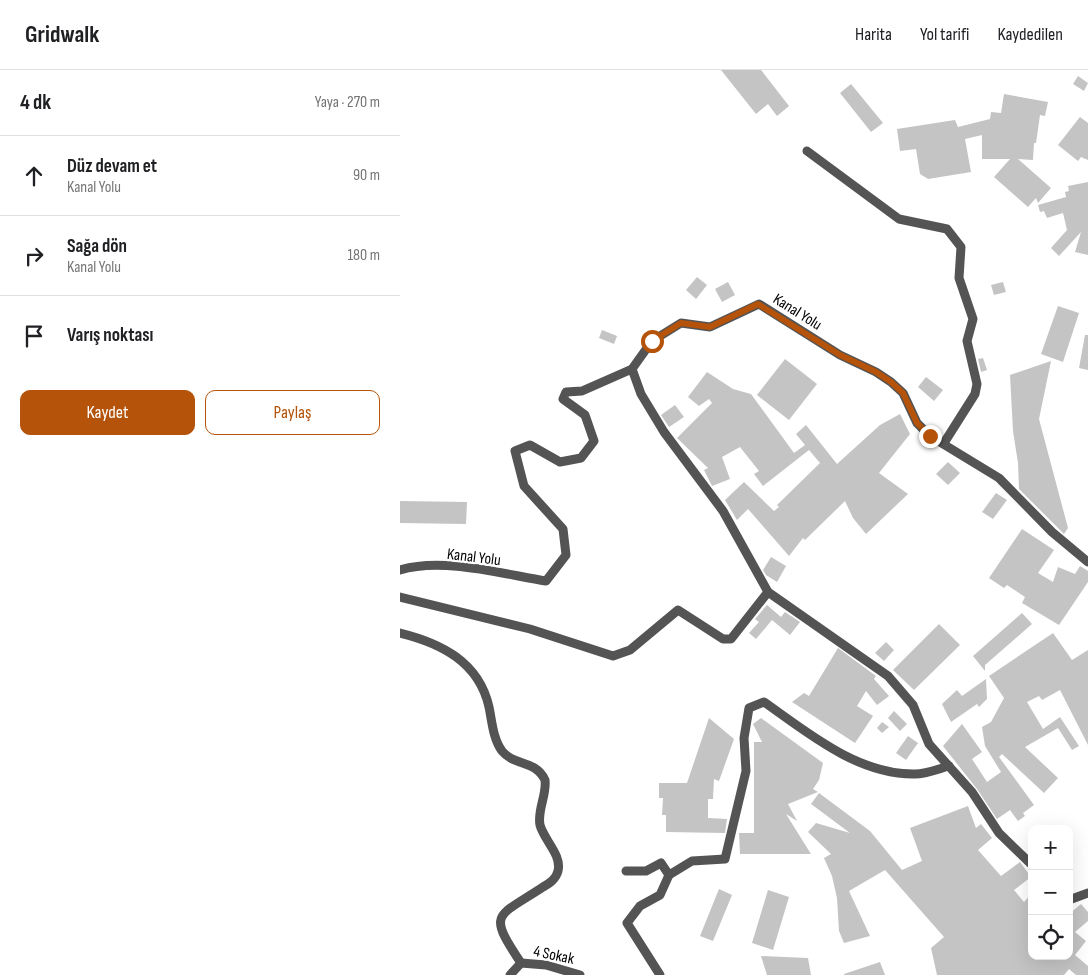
<!DOCTYPE html>
<html lang="tr">
<meta charset="utf-8">
<style>
:root{--surface:#fff;--page:#f2f2f2;--text:#202124;--muted:#757577;--line:#e0e0e0;--accent:#b45309}
body{margin:0;font-family:"Sofia Sans Condensed",sans-serif;background:var(--page);color:var(--text)}
.controls{position:absolute;right:15px;bottom:15px;display:grid;overflow:hidden;border-radius:10px;box-shadow:0 5px 20px #0002}
.controls button{width:45px;height:45px;display:grid;place-items:center;padding:0;border:0;border-bottom:1px solid var(--line);background:var(--surface);color:var(--text);font:25px sans-serif}
.stop{position:absolute;width:15px;height:15px;margin:-11px;border:4px solid #b45309;border-radius:50%;background:#fff}
.stop.end{background:#b45309;border-color:#fff;box-shadow:0 1px 5px #0008}
.list{margin:0;padding:0;list-style:none}
h2{display:flex;justify-content:space-between;align-items:center;height:65px;margin:0;padding:0 20px;font-size:21px}
h2 small{font-size:16px;font-weight:400;color:var(--muted)}
.list li{display:grid;grid-template-columns:32px 1fr auto;gap:15px;align-items:center;box-sizing:border-box;height:80px;padding:0 20px;border-top:1px solid var(--line)}
.list b{display:block;font-size:19px;white-space:nowrap}
.list p{margin:0;font-size:16px;white-space:nowrap;color:var(--muted)}
.list em{font-size:16px;font-style:normal;color:var(--muted)}
.actions{display:flex;gap:10px;padding:15px 20px}
.actions a{flex:1;padding:11px 0;border:1px solid var(--accent);border-radius:10px;text-align:center;font-size:18px;color:var(--accent)}
.actions .main{background:var(--accent);color:#fff}
.icon{flex:none;width:28px;height:28px;fill:none;stroke:currentColor;stroke-width:2;stroke-linecap:round;stroke-linejoin:round}
.map{position:relative;flex:none;width:688px;height:905px;overflow:hidden}
header{display:flex;align-items:center;gap:30px;box-sizing:border-box;height:70px;padding:0 25px;background:var(--surface);border-bottom:1px solid var(--line)}
header strong{font-size:24px}
nav{display:flex;gap:28px;margin-inline-start:auto;font-size:18px}
main{display:flex}
aside{flex:1;background:var(--surface)}
.map>svg:first-child{display:block}
</style>
<header>
<strong>Gridwalk</strong>
<nav><a>Harita</a><a>Yol tarifi</a><a>Kaydedilen</a></nav>
</header>
<main>
<aside>
<h2>4 dk<small>Yaya · 270 m</small></h2>
<ul class="list">
<li><svg class="icon" aria-label="ahead" viewBox="0 0 24 24"><path d="M12 20V5M6 11l6-6 6 6"/></svg><div><b>Düz devam et</b><p>Kanal Yolu</p></div><em>90 m</em></li>
<li><svg class="icon" aria-label="right" viewBox="0 0 24 24"><path d="M7 20v-9h11M14 6l5 5-5 5"/></svg><div><b>Sağa dön</b><p>Kanal Yolu</p></div><em>180 m</em></li>
<li><svg class="icon" aria-label="arrive" viewBox="0 0 24 24"><path d="M6 21V4h12l-3 4 3 4H6"/></svg><div><b>Varış noktası</b></div></li>
</ul>
<div class="actions"><a class="main">Kaydet</a><a>Paylaş</a></div>
</aside>
<div class="map">
<svg width="688" height="905" viewBox="0 0 688 905">
<rect width="100%" height="100%" fill="#fff"/>
<g fill="#c4c4c4">
<polygon points="321,0 361,0 389,36 377,46 368,34 356,44"/>
<polygon points="678,6 688,13 684,21 673,14"/>
<polygon points="451,14 483,53 471,62 440,23"/>
<polygon points="604,24 648,32 645,46 640,45 636,73 634,73 633,90 618,89 651,118 638,133 636,128 628,137 594,107 610,89 582,89 582,65 565,69 571,102 528,109 520,104 516,79 500,81 497,59 555,50 558,57 590,49 591,42 601,43"/>
<polygon points="680,47 688,53 688,90 681,87 678,91 658,75"/>
<polygon points="688,112 688,185 675,182 681,162 659,186 651,178 667,160 663,143 647,148 644,141 640,142 638,135 666,127 665,122 669,121 668,116"/>
<polygon points="297,207 307,215 296,229 286,220"/>
<polygon points="328,212 335,225 322,232 315,219"/>
<polygon points="603,212 606,222 594,225 591,215"/>
<polygon points="658,236 679,243 663,292 641,284"/>
<polygon points="202,260 217,266 214,274 199,268"/>
<polygon points="685,265 688,265 688,300 679,298"/>
<polygon points="583,288 587,300 581,302 578,289"/>
<polygon points="385,289 417,314 389,350 357,325"/>
<polygon points="651,291 639,349 668,458 664,464 619,419 618,393 613,361 610,305"/>
<polygon points="307,302 333,319 351,324 394,383 405,375 396,364 406,355 437,394 480,355 500,344 510,364 479,403 508,424 466,464 453,448 445,431 405,470 403,468 389,486 348,439 337,450 325,430 344,412 374,441 379,437 377,435 420,393 409,380 363,416 354,404 359,401 340,377 322,387 330,409 312,416 304,400 308,398 277,368 312,333 309,329 299,336 288,327"/>
<polygon points="526,307 543,320 534,331 518,317"/>
<polygon points="275,335 284,347 269,357 261,345"/>
<polygon points="548,392 560,403 548,415 536,404"/>
<polygon points="596,423 607,430 593,449 582,442"/>
<polygon points="0,431 67,432 66,454 0,453"/>
<polygon points="622,459 654,480 638,503 653,512 658,497 675,504 680,496 688,501 688,512 659,555 622,533 625,527 607,515 604,518 589,508"/>
<polygon points="371,487 386,496 377,512 366,505 363,500"/>
<polygon points="367,535 381,547 385,542 400,552 390,565 372,550 356,569 349,563 359,552 355,549"/>
<polygon points="622,543 632,554 585,595 585,601 573,586"/>
<polygon points="539,554 560,575 514,620 493,600"/>
<polygon points="653,563 672,590 688,580 688,675 660,620 642,630 639,626 627,632 643,659 660,647 679,676 672,680 658,658 625,677 658,708 644,723 602,684 599,687 634,735 623,743 625,746 618,751 610,740 597,749 577,719 543,676 562,654 582,682 572,689 587,712 601,702 585,676 582,657 591,652 604,628 589,606"/>
<polygon points="486,572 494,580 484,591 475,583"/>
<polygon points="438,578 476,606 474,609 489,626 477,635 466,621 457,636 473,646 455,673 392,632 404,623 409,626"/>
<polygon points="586,609 587,629 579,637 577,634 551,652 542,634 557,620 562,626"/>
<polygon points="494,641 507,654 500,661 488,648"/>
<polygon points="309,648 334,669 319,711 314,709 313,729 308,729 308,748 327,749 325,763 266,762 266,745 262,745 263,728 259,728 259,713 287,713"/>
<polygon points="361,648 423,693 419,710 413,719 418,722 388,734 397,751 386,744 411,784 340,784 339,763 354,763 354,672 362,672 353,654"/>
<polygon points="482,652 489,657 482,663 477,658"/>
<polygon points="508,666 518,673 506,690 496,683"/>
<polygon points="419,723 470,761 502,800 522,791 510,758 568,736 576,758 581,754 592,768 578,780 601,806 620,792 631,807 614,820 624,832 632,823 632,886 669,886 669,844 681,834 688,842 688,851 675,862 686,871 675,885 688,896 688,905 676,905 669,899 664,905 537,905 531,878 544,867 485,800 449,821 470,866 444,873 439,861 437,828 432,806 424,788 431,784 408,762 416,753 450,763 411,734"/>
<polygon points="319,819 332,825 313,871 300,866"/>
<polygon points="368,820 389,827 373,880 352,873"/>
<polygon points="361,886 408,888 411,905 367,905"/>
<polygon points="480,892 485,905 444,905 444,904"/>
</g>
<g fill="none" stroke-linecap="round" stroke-linejoin="round">
<g stroke="#545454" stroke-width="9">
<polyline points="407,81 499,149 547,159 561,177 559,208 573,249 567,271 577,314 575,324 544,373"/>
<polyline points="232,299 241,324 264,362 323,441 368,522 488,606 513,635 529,674 572,722 599,763 632,795"/>
<path d="M 0,500 C 42,487 103,504 146,511 L 166,485 L 163,459 L 124,416 L 115,381 L 130,375 L 160,392 L 181,388 L 194,371 L 185,345 L 163,329 L 166,322 L 182,321 L 232,299 L 252,271 L 281,253 L 310,257 L 359,234 L 440,285 L 476,302 L 491,312 L 503,323 L 517,353 L 530,366 L 599,408 L 652,462 L 688,492"/>
<polyline points="0,527 130,559 213,586 230,580 278,540 323,569 331,569 368,522"/>
<path d="M 0,563 C 41,573 79,592 89,637 C 92,651 93,669 102,681 C 114,696 136,690 145,710 C 147,725 137,740 140,755 C 144,770 162,785 158,801 C 156,809 150,813 143,817 C 96,848 87,842 121,893"/>
<polyline points="226,801 246,801 261,793 269,805 260,825 240,836 227,853 260,905"/>
<path d="M 269,805 L 292,791 L 325,789 L 346,701 L 344,668 L 349,638 L 364,632 C 408,663 458,705 515,704 C 526,704 538,699 549,696"/>
<polyline points="669,830 688,823"/>
<polyline points="121,893 146,895 180,905"/>
<polyline points="110,905 121,893"/>
</g>
</g>
<g fill="none" stroke-linecap="round" stroke-linejoin="round">
<polyline stroke="#b45309" stroke-width="6" points="252,271 281,253 310,257 358,234 440,285 476,302 491,312 503,323 517,353 530,366"/>
</g>
<g text-anchor="middle" stroke-width="4.5" stroke-linejoin="round" paint-order="stroke">
<g font-size="16" fill="#000" stroke="#fff">
<text transform="translate(398 241) rotate(32)" y="6">Kanal Yolu</text>
<text transform="translate(74 486) rotate(7)" y="6">Kanal Yolu</text>
<text transform="translate(154 884) rotate(12)" y="6">4 Sokak</text>
</g>
</g>
</svg>
<div class="controls">
<button>+</button>
<button>−</button>
<button><svg class="icon" aria-label="locate" viewBox="0 0 24 24"><circle cx="12" cy="12" r="6"/><path d="M12 2v4M12 18v4M2 12h4M18 12h4"/></svg></button>
</div>
<div class="stop" style="left:252px;top:271px"></div>
<div class="stop end" style="left:530px;top:366px"></div>
</div>
</main>
